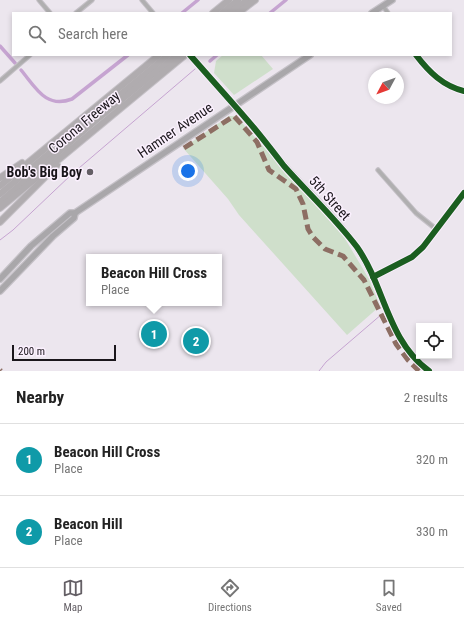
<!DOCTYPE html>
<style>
:root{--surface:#fff;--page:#f2f2f2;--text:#222;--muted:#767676;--line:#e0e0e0;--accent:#645f65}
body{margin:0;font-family:"Roboto Condensed",sans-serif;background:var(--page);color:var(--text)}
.controls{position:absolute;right:12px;bottom:12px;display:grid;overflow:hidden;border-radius:0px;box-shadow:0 2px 6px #0003}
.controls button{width:36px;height:36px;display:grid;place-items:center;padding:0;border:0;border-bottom:1px solid var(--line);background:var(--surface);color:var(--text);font:20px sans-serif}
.compass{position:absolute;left:368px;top:68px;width:36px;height:36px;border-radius:50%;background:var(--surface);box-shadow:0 2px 6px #0003;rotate:229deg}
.scale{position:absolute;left:12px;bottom:10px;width:104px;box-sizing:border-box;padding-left:4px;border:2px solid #1a161b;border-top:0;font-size:11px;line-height:14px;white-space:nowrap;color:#1a161b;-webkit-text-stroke:3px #fbf0fe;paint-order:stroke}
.you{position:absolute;left:188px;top:171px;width:14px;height:14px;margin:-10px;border:3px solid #fff;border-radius:50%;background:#1a73e8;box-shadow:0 0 0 6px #1a73e833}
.badge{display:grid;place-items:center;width:26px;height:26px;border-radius:50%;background:var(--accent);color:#fff;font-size:13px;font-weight:700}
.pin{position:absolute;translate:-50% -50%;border:2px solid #fff;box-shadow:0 1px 4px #0006}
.popup{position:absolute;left:86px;top:254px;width:136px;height:52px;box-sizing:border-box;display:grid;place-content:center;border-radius:0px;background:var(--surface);filter:drop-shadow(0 1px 3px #0005);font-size:13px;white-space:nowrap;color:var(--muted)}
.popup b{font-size:15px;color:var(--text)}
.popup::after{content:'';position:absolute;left:50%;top:100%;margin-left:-8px;border:8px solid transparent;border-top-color:var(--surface)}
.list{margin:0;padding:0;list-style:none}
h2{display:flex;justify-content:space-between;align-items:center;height:52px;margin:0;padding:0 16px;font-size:17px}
h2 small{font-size:13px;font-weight:400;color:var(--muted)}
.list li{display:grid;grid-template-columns:26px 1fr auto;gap:12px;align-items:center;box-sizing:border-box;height:72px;padding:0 16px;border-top:1px solid var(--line)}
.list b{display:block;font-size:15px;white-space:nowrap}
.list p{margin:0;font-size:13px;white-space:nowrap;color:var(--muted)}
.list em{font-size:13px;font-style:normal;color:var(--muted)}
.icon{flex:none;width:22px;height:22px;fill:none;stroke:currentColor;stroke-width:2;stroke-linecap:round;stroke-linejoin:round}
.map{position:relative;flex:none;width:464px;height:371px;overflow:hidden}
.search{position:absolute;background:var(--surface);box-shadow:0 2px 6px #0003;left:12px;right:12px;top:12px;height:44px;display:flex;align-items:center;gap:10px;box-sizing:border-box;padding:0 14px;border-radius:0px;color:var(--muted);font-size:15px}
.sheet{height:196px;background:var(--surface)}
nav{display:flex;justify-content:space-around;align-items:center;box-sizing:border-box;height:56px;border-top:1px solid var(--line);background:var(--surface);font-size:11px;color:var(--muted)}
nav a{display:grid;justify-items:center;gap:2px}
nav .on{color:var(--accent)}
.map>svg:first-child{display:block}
</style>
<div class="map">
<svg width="464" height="371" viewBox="0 0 464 371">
<rect width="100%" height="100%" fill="#ece6ee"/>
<g fill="#cfdfcb">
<polygon points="223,55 261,55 273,69 234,95 214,73 216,61"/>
<polygon points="229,116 236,116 344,237 369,279 380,306 347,335 239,215 228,199 183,148"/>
</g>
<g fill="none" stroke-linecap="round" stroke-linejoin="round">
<g stroke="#c6a4d1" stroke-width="1">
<polyline points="0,240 13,230 72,174 195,69"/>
<polyline points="319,371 326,362 382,314"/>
</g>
<g stroke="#c6a4d1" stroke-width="3.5">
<polyline points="182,13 198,0"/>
<polyline points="270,13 286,0"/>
<polyline points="0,46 15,63"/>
<polyline points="210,61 217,55"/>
<path d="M 21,70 C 36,88 46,109 72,99 L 128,55"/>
</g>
<g stroke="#c5c1c7" stroke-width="5.5">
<g id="street">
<polyline points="39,0 50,13"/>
<polyline points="142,0 153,13"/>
<polyline points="383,6 388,13"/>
<polyline points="76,13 92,0"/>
<polyline points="190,55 195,61"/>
<path d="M 416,55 C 429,72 443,86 464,91"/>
<polyline points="0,81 30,55"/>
<polyline points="378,170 416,213 436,229"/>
<polyline points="373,277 412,257 423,247 464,193"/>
</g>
</g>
<g stroke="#c5c1c7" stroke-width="7">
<path id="secondary" d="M 195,61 C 215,83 234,105 253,127 C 265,140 274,155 286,167 C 310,194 338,219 358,249 C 385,289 388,341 429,371"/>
</g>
<g stroke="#c5c1c7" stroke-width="8">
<g id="primary">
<polyline points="372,13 392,0"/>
<polyline points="0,279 31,246 70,213 75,213 310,55"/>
<polyline points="0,291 53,236 74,218 75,213"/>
</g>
</g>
<g stroke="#c5c1c7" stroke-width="8">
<g id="highway">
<polyline points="213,13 229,0"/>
<polyline points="222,13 238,0"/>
<polyline points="230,13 247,0"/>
<polyline points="238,13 255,0"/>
<polyline points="0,178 22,163"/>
<polyline points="0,186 159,55"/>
<polyline points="0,194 168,55"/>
<polyline points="0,202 94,122 177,55"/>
<polyline points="0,208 185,55"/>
<polyline points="0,222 57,165"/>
</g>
</g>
<use href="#street" stroke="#b0afb0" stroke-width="3.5"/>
<use href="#secondary" stroke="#b0aeb0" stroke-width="5"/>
<use href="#primary" stroke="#a9a7aa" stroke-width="5.5"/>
<use href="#highway" stroke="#b0acaf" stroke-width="6"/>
<g stroke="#8d6e63" stroke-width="5" stroke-dasharray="10 5" stroke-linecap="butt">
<polyline points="184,148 234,116 257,142 269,170 296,189 303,204 308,229 313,237 325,249 343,256 364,280 396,344 408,360 419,371"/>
<polyline points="0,370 1,371"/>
</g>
<g stroke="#fbf0fe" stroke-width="8">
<g id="cycleway">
<path d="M 190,55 C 211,79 233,103 254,128 C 264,140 274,153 284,166 C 308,193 335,218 357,247 C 385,287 387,340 429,371"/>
<path d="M 416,55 C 429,72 443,86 464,91"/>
<polyline points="373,277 412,257 423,247 464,193"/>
</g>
</g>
<use href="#cycleway" stroke="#1b5e20" stroke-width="6"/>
</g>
<circle fill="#645f65" stroke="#fbf0fe" stroke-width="1.5" cx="90" cy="172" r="4"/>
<g text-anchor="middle" stroke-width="3" stroke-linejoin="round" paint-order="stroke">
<g font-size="14" fill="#1a161b" stroke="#fbf0fe">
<text transform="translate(84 122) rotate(-40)" y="5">Corona Freeway</text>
<text transform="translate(175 130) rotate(-34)" y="5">Hamner Avenue</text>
<text transform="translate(330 198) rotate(48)" y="5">5th Street</text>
</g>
<g font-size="14" font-weight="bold" fill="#1a161b" stroke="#fbf0fe" text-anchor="end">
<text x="82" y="177">Bob's Big Boy</text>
</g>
</g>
</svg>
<div class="controls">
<button><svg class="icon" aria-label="locate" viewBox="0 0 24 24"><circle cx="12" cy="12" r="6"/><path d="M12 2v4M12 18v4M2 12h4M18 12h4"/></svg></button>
</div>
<svg class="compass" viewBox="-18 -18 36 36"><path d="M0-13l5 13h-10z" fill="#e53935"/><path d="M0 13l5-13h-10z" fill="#767676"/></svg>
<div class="scale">200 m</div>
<div class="you"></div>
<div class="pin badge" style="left:154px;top:334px;background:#0f9aa8">1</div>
<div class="popup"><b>Beacon Hill Cross</b>Place</div>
<div class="pin badge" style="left:196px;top:341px;background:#0f9aa8">2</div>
<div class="search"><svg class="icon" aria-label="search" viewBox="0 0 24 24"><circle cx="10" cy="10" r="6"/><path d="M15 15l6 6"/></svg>Search here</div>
</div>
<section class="sheet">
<h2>Nearby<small>2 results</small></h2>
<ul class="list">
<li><span class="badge" style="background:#0f9aa8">1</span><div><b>Beacon Hill Cross</b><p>Place</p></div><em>320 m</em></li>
<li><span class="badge" style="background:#0f9aa8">2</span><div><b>Beacon Hill</b><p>Place</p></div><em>330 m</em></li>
</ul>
</section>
<nav>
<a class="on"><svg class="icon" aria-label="map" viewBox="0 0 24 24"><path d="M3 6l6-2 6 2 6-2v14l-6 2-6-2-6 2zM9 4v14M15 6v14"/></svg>Map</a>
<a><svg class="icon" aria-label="directions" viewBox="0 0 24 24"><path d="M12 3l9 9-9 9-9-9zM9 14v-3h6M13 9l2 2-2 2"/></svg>Directions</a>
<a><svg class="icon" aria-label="saved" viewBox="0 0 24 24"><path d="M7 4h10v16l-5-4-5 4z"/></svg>Saved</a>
</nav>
